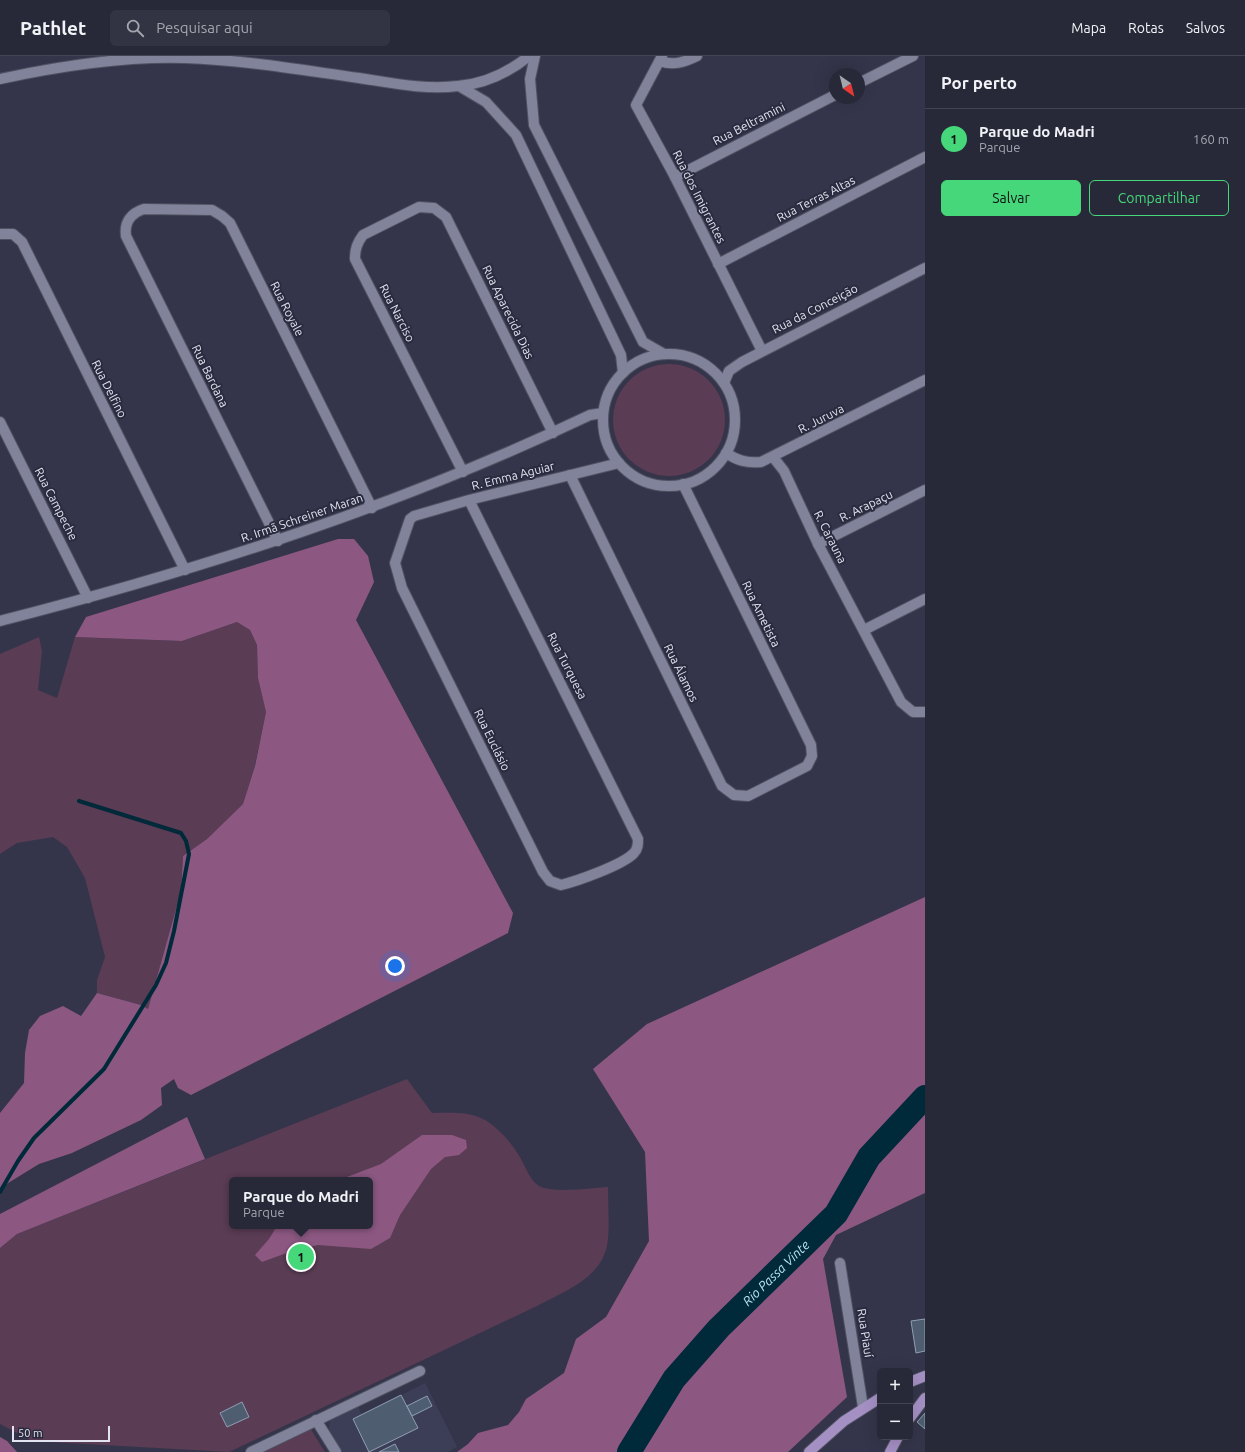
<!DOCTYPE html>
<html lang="pt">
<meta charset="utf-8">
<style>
:root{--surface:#272838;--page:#333443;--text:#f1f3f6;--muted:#a4a6ae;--line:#434453;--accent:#45d77a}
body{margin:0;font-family:Ubuntu,sans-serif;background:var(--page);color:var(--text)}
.controls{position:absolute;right:12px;bottom:12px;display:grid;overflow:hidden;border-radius:6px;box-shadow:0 4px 16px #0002}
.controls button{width:36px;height:36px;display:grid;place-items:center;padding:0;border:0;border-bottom:1px solid var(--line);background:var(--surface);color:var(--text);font:20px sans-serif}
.compass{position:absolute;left:829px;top:12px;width:36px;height:36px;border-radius:50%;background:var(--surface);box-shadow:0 4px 16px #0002;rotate:145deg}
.scale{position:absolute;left:12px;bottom:10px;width:98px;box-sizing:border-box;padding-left:4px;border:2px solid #e3e4f1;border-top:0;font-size:11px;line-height:14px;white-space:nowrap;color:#e3e4f1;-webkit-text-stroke:3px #2a2b3f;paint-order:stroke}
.you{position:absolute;left:395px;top:910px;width:14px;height:14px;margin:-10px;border:3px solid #fff;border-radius:50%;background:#1a73e8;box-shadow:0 0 0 6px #1a73e833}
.badge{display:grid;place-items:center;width:26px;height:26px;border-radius:50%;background:var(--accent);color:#111;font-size:13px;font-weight:700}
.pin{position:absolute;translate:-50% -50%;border:2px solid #fff;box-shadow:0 1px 4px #0006}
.popup{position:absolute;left:229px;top:1121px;width:144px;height:52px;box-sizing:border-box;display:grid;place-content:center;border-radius:6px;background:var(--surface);filter:drop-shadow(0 1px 3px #0005);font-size:13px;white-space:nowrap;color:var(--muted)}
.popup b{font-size:15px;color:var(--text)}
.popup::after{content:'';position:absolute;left:50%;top:100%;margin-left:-8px;border:8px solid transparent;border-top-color:var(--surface)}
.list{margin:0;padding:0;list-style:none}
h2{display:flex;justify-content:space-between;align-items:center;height:52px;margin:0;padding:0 16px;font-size:17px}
h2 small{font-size:13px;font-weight:400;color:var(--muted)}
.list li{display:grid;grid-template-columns:26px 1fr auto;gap:12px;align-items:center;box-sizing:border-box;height:60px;padding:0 16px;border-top:1px solid var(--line)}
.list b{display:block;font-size:15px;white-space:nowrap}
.list p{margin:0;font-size:13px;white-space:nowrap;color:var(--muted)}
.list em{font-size:13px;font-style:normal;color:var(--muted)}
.actions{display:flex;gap:8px;padding:12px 16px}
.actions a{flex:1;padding:9px 0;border:1px solid var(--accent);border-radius:6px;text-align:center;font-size:14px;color:var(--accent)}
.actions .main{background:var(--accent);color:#111}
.icon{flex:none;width:22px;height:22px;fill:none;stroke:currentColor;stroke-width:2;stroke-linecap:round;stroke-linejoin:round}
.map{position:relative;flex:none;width:925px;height:1396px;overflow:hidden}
header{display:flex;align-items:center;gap:24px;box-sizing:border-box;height:56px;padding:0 20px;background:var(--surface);border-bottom:1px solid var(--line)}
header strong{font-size:19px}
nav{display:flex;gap:22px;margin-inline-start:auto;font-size:14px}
.search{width:280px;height:36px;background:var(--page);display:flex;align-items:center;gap:10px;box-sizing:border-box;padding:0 14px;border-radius:6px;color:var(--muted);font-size:15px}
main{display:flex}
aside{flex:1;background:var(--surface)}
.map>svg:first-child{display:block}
</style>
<header>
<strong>Pathlet</strong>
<div class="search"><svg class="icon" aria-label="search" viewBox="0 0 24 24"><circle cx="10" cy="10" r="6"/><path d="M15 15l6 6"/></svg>Pesquisar aqui</div>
<nav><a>Mapa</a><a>Rotas</a><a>Salvos</a></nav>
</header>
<main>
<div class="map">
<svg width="925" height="1396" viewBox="0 0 925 1396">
<rect width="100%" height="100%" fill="#34354a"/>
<polygon fill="#3c3e58" points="425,1327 457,1391 448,1396 342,1396 330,1378 329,1371 330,1365 335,1360 357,1349 362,1359"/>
<g fill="#5a3c54" fill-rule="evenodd">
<circle cx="669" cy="364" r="56"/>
<polygon points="237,566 250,574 257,589 258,620 266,656 254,713 243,748 207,783 183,800 181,835 148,953 141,949 97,937 97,924 105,901 85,822 67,791 53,781 17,787 0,798 0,598 39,581 42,595 38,634 57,642 75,581 182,585"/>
<path d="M 407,1023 L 432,1057 C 448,1057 468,1055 483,1063 C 498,1070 516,1092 523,1107 C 528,1116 531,1126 541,1131 C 557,1137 591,1132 608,1131 C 608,1147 610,1174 607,1190 C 600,1223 563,1236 537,1250 L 229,1396 L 32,1385 L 0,1368 L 0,1192 L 17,1178 ZM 232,1124 L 370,1124 L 370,1170 L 232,1170 Z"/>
<polygon points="310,1372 325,1396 259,1396"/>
</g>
<g fill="#8c5882">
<polygon points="338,483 354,483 368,500 374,526 356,564 513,857 508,877 191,1039 178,1032 174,1023 161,1032 162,1049 141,1064 72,1097 39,1108 0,1132 0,1057 24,1027 25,997 29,974 40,960 63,950 81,960 97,937 141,949 148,953 181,835 183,800 207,783 243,748 255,710 266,656 258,622 257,589 250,574 237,566 182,585 75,581 86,561"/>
<polygon points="925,841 925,1137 836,1179 823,1203 847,1341 788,1396 457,1396 468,1388 478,1377 508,1369 519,1356 526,1343 564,1317 576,1283 606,1261 649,1185 645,1096 593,1013 647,968"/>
<polygon points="187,1061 205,1103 17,1178 0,1192 0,1158"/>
<polygon points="422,1079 452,1079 466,1084 467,1092 459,1099 445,1101 431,1113 400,1159 390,1182 371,1193 318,1189 292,1195 262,1206 255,1199 269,1183 277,1170 370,1170 370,1124 339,1124 381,1108"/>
<polygon points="0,1381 7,1385 17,1396 0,1396"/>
</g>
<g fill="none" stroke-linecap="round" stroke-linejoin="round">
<polyline stroke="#002939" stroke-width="4" points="0,1136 18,1105 34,1082 104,1013 156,929 166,907 174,875 189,798 186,785 181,777 79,745"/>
<path stroke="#002939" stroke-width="24" id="s1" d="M 629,1396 L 674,1323 L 719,1272 L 836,1158 L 869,1101 L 925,1041"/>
</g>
<g fill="#4e5d70" stroke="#8f9fb4">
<polygon points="925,1263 925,1295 916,1297 911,1265"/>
<polygon points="401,1339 418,1372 369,1396 353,1363"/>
<polygon points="427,1340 432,1350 412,1360 407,1350"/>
<polygon points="242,1346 249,1361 227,1371 220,1357"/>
<polygon points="925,1357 925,1373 917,1366"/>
<polygon points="395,1388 399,1396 379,1396"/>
</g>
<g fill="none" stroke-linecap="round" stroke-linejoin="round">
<g stroke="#505162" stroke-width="12">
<g id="minor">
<polyline points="535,0 530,23 534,69 643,286 664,298"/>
<polyline points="662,0 636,49 674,119 762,295"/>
<path d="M 660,5 C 673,10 685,6 697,0"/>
<path d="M 0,23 C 60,10 123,0 185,2 C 244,4 301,14 359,22 C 392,27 425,34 458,30 C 484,28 509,16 529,0"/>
<polyline points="859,27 913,0"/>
<polyline points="459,30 486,46 516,79 621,299 623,317"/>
<polyline points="675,121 835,39"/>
<polyline points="0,178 13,178 22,186 185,514"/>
<polyline points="718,208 925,101"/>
<circle cx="669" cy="364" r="66"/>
<polyline points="724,327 729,315 742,306 925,212"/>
<polyline points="0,366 88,542"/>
<path d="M 726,397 C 738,405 747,407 761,406 L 925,324"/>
<polyline points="773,401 784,415 818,488 901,646 913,656 925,656"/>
<path d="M 463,416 L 355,203 C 355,193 357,187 363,179 L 419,151 L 434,152 L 446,161 L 553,377"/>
<polyline points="570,419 722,730 734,739 748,740 807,710 812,700 811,689 683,428"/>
<path d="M 469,444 L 638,783 C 638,788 638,793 634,797 C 623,809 577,825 561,829 L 550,825 L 543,816 L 402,532 L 395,507 L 410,463 L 414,460 L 469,444 L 619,407"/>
<path d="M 278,485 L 126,180 C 124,166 131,157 144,153 L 212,154 L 222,160 L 230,167 L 372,452"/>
<polyline points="818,488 925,434"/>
<path d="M 0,565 C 203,513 401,449 590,359 L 603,357"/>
<polyline points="864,574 925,543"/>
<polyline points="840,1207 863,1351"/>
<polyline points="316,1364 336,1396"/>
<polyline points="251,1396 420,1315"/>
</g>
</g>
<g stroke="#505162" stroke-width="12">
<g id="major">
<polyline points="910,1326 925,1320"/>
<polyline points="910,1362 925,1342"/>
<polyline points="809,1396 844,1365 880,1342"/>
<polyline points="890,1396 898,1381"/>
</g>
</g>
<use href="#minor" stroke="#81839b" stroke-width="10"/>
<use href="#major" stroke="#a590c4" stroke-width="10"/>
</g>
<g text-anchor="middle" stroke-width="4" stroke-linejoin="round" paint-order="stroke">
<g font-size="12" fill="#e3e4f1" stroke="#2a2b3f">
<text transform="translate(749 68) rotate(-27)" y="4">Rua Beltramini</text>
<text transform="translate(699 141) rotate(63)" y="4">Rua dos Imigrantes</text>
<text transform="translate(816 143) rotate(-27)" y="4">Rua Terras Altas</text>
<text transform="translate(287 253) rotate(63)" y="4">Rua Royale</text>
<text transform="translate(815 253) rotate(-27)" y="4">Rua da Conceição</text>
<text transform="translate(508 256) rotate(64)" y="4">Rua Aparecida Dias</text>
<text transform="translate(397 257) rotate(63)" y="4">Rua Narciso</text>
<text transform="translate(210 320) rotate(64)" y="4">Rua Bardana</text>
<text transform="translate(109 333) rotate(63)" y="4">Rua Delfino</text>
<text transform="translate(821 363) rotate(-27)" y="4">R. Juruva</text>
<text transform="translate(513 420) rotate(-14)" y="4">R. Emma Aguiar</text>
<text transform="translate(56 448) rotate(63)" y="4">Rua Campeche</text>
<text transform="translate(866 450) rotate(-26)" y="4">R. Arapaçu</text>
<text transform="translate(302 462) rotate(-19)" y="4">R. Irmã Schreiner Maran</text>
<text transform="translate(830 481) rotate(63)" y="4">R. Carauna</text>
<text transform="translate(761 558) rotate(64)" y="4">Rua Ametista</text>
<text transform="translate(567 610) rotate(63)" y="4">Rua Turquesa</text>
<text transform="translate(681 617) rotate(64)" y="4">Rua Álamos</text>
<text transform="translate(492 684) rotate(64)" y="4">Rua Euclásio</text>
<text transform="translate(865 1277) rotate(81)" y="4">Rua Piauí</text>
</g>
<g font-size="13" font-style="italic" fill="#bde3f6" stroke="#2a2b3f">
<text dy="5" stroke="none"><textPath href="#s1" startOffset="233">Rio Passa Vinte</textPath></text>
</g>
</g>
</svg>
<div class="controls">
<button>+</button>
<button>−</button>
</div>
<svg class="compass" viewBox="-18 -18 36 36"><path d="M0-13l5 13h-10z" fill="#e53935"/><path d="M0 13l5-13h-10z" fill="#a4a6ae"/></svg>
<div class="scale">50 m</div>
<div class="you"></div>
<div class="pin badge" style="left:301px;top:1201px">1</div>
<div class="popup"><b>Parque do Madri</b>Parque</div>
</div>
<aside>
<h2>Por perto<small></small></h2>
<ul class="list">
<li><span class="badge">1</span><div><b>Parque do Madri</b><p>Parque</p></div><em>160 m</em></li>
</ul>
<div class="actions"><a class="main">Salvar</a><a>Compartilhar</a></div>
</aside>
</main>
